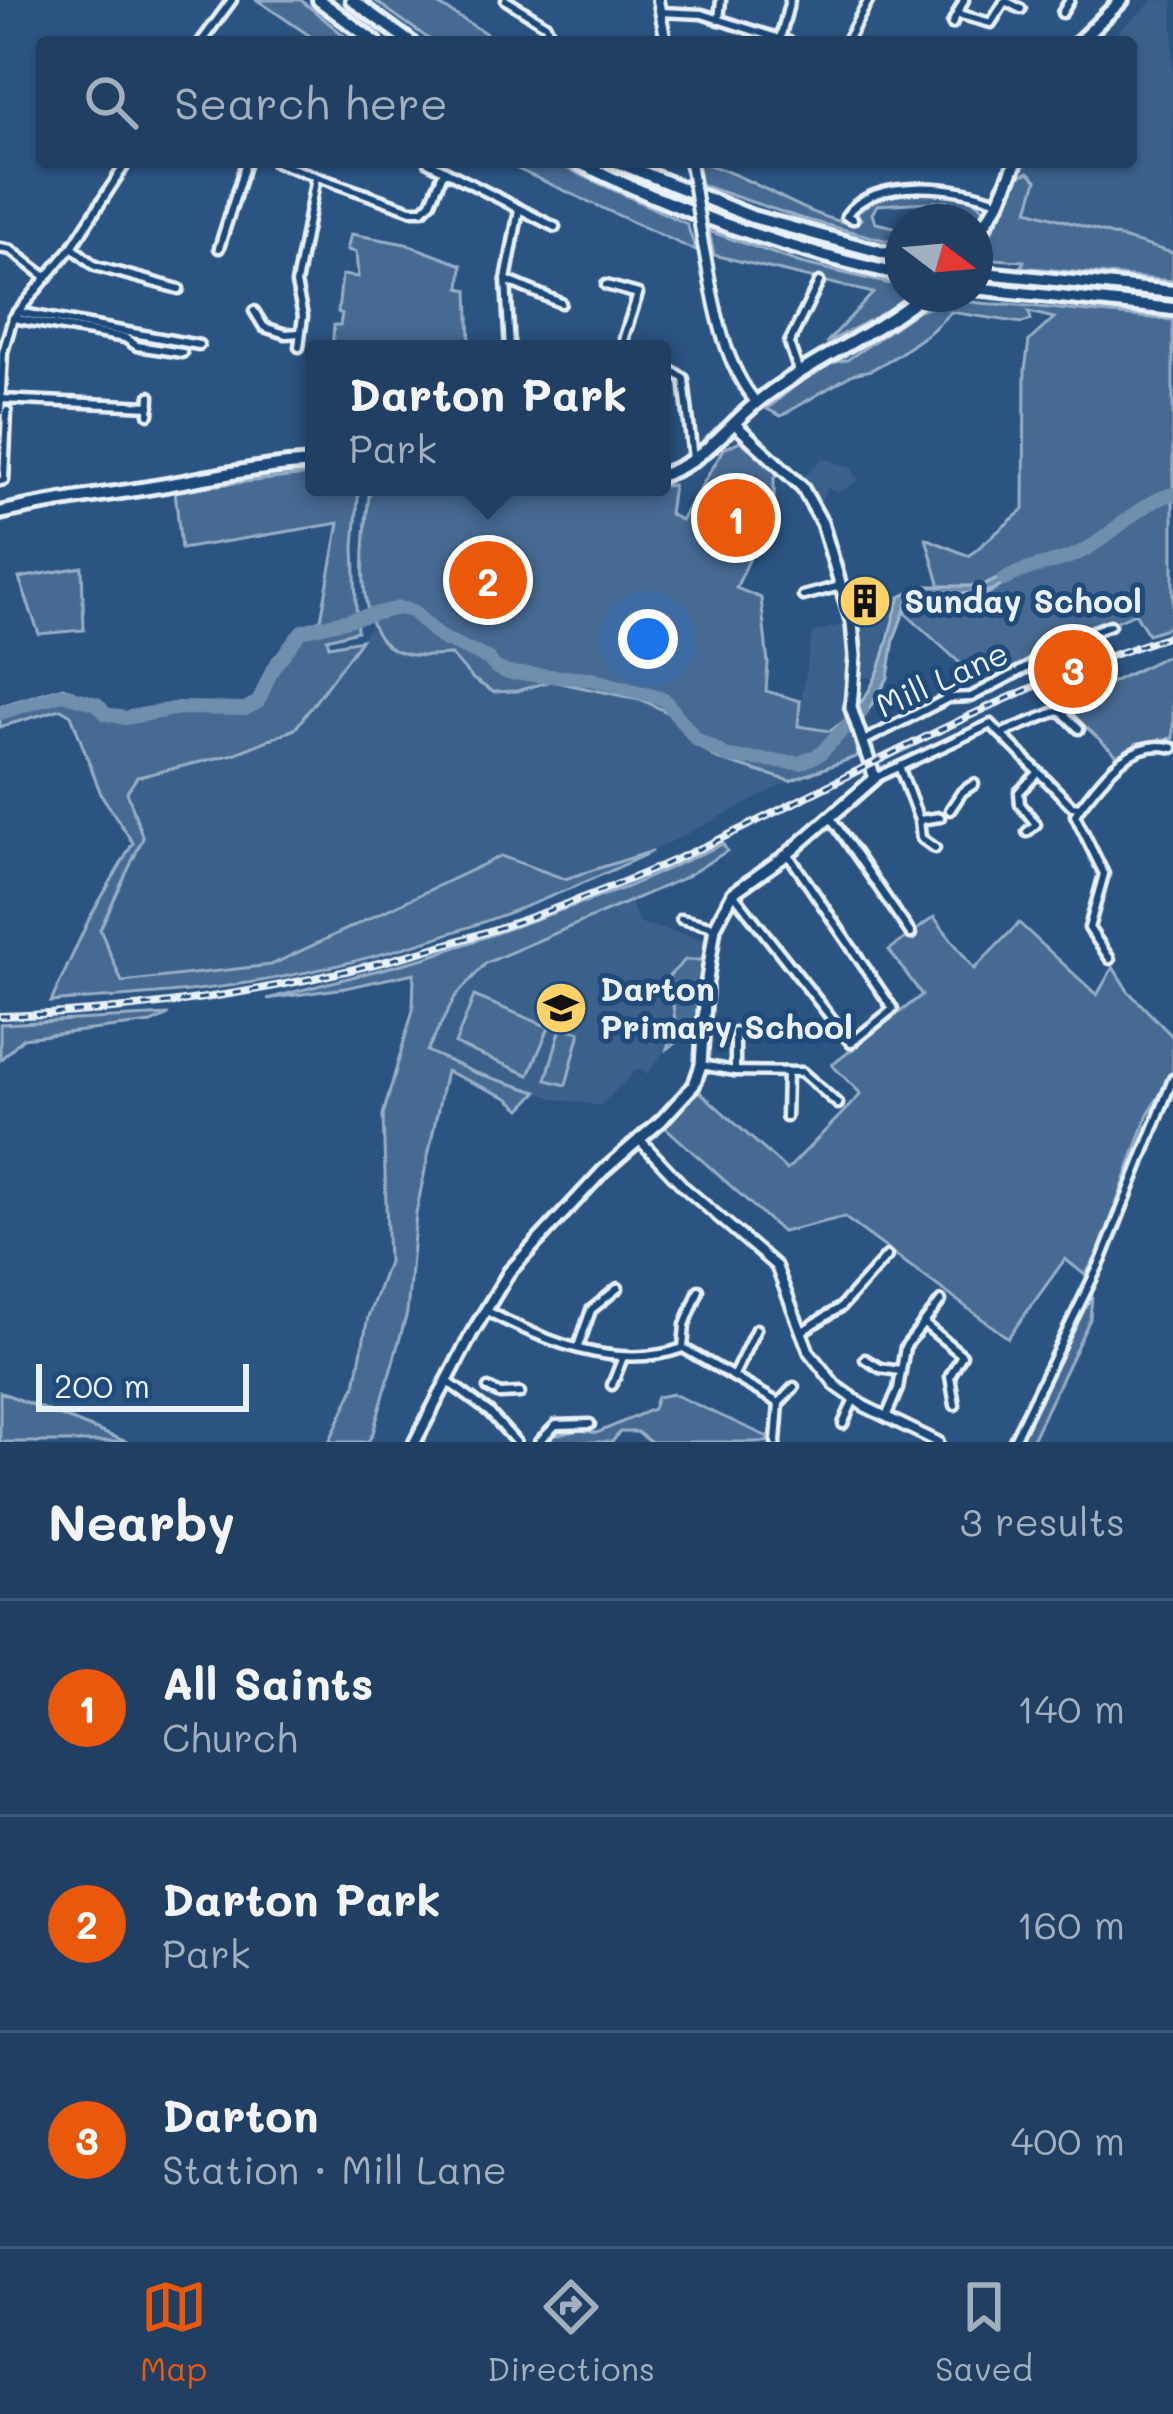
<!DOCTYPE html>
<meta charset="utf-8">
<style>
:root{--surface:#203f62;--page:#284668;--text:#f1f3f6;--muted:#a2afbe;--line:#3d5877;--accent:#ea580c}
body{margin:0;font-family:Mali,sans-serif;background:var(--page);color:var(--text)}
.compass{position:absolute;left:885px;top:204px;width:108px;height:108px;border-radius:50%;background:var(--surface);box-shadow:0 3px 9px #0004;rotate:106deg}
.scale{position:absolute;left:36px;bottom:30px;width:213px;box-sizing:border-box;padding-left:12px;border:6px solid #e8f1f8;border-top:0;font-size:33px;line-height:42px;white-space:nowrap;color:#e8f1f8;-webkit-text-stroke:9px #1f4a7a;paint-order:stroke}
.you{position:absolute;left:648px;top:639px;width:42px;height:42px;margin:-30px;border:9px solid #fff;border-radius:50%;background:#1a73e8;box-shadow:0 0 0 18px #1a73e833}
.badge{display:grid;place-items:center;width:78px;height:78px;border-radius:50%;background:var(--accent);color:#fff;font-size:39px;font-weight:700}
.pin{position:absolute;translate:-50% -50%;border:6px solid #fff;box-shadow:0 3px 12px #0006}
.popup{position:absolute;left:305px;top:340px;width:366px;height:156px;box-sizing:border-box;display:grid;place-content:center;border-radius:12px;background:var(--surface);filter:drop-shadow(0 3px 9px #0005);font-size:39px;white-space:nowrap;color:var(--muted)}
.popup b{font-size:45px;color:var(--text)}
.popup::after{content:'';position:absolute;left:50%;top:100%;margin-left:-24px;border:24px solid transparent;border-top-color:var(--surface)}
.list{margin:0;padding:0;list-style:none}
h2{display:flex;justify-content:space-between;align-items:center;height:156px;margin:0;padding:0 48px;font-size:51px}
h2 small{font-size:39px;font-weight:400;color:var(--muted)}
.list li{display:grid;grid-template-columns:78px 1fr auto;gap:36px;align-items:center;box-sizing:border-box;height:216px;padding:0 48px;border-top:3px solid var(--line)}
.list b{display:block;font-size:45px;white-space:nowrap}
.list p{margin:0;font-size:39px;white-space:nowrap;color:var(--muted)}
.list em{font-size:39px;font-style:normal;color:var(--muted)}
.icon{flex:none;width:66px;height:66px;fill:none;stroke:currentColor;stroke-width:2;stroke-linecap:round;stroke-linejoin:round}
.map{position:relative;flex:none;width:1173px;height:1442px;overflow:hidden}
.search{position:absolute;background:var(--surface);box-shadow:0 3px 9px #0004;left:36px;right:36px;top:36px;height:132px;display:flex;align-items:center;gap:30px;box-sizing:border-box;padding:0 42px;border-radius:12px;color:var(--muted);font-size:45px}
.sheet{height:804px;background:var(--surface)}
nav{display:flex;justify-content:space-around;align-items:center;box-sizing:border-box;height:168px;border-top:3px solid var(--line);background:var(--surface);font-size:33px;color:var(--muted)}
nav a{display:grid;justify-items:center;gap:6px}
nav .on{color:var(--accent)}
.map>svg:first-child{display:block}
</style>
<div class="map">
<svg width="1173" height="1442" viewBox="0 0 1173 1442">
<rect width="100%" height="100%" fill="#2b5482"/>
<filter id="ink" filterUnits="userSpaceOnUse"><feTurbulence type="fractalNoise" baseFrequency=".00833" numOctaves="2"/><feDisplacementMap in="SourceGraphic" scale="24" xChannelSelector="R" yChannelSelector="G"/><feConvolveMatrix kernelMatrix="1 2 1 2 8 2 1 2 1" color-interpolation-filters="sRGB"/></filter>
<g filter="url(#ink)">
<g fill="#3a608b">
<polygon points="1154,0 1173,0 1173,253 1028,209 1024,173 1019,176 1024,162 1131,162 1131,42 1106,42"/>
<polygon points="823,458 851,467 859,480 838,493 828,488 818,505 801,480"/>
<polygon points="885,613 896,615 885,636 884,657 876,679 851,674 849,718 830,731 797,726 812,633"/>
<polygon points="370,627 383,643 413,656 451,655 473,679 517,691 551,681 643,700 676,716 699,746 717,759 790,781 653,851 565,879 501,856 271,965 122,982 100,929 143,838 127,792 137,777 234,754 295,729"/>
<polygon points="630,901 639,923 706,940 705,960 685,961 669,995 675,1020 667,1049 647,1074 639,1068 600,1106 557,1099 475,1073 427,1051 455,997 486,963"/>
</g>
<g fill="#476b93" stroke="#98aec6" stroke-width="3">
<polygon points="257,0 301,0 352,42 319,42"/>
<polygon points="374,0 431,0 500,42 433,42"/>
<polygon points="502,162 553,162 687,224 696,251"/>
<path d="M 697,162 C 754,175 796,214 855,225 L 861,219 L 856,211 L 858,206 C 886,192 963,183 984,209 L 975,225 L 975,222 L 934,222 L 947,201 L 877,205 L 872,214 L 876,223 L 903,229 L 903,245 L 800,218 L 701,185 Z"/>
<polygon points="1029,172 1037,180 1028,210 1173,253 1173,281 1021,267 1024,261 979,258 1019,176"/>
<polygon points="709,231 801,263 903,287 903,294 909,294 884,313 826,343 873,293 714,255"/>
<polygon points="351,234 406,244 462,265 460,288 468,290 470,345 453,341 451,349 332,349 334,325 340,325 342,314 338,312 342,275 358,277 356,252 347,250"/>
<path d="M 940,298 C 962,299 984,306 1007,304 L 1173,320 L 1173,626 L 1148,634 L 1135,613 C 1083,637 1032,657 983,684 L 906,614 L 908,601 C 936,589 971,605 995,590 C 1003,584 1010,576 1017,569 L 983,586 L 940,587 L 926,538 L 969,556 L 1024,509 L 1025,370 L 1029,341 L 1054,318 L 1029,312 L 1031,320 L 1022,323 L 951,312 L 930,332 L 898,355 L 871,370 L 853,374 L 781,416 L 767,409 C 790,391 819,361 847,360 L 919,310 L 933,307 Z"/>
<path d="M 740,441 L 779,472 L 774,478 L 774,506 L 736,588 L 761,598 L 768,664 L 766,691 L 800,701 L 798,726 L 830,731 L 849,718 L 858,756 L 790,781 L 717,759 L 699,746 L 675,716 L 642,700 L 551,681 L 517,691 L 493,692 L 473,679 L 451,655 C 432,656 412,658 394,650 C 350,629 365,528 370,487 L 616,491 L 673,485 L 669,514 L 681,520 L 724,449 Z"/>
<path d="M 314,474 L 314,487 L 359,487 L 354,546 L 357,631 L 327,639 L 329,646 L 361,640 L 295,729 L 234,754 L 137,777 L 127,792 L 143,838 L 100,929 L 122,982 L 271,965 L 501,856 L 565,879 L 653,851 C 509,921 348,974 189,991 C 143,996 97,998 51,1002 L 89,919 L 133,843 L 101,794 L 71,715 L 61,709 L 0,727 L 0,706 L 63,687 L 99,702 L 108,711 L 126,714 L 180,704 L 245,704 L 257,697 L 270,666 L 299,627 L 321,620 L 339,523 L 181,549 L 175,490 Z"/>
<polygon points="82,567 84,630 39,634 19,578"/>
<polygon points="1173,653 1173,738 1137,743 1120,758 1063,706"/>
<polygon points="723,844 727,851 684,878 486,963 455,997 427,1051 476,1073 537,1092 521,1109 508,1098 446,1071 416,1213 407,1313 373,1433 368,1442 329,1442 355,1386 368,1317 388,1262 383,1115 413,1010 414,973 345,988 267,999 425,958 627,887"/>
<polygon points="934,917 974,969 1019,923 1097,995 1113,967 1128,991 1173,1037 1173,1074 1148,1114 1100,1250 1085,1275 1065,1259 1008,1338 844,1217 782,1232 665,1127 698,1090 787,1170 861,1094 832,1065 922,995 889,950"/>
<polygon points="685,960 705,960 702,1025 667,1049 675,1020 669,976"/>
<polygon points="474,996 549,1027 529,1075 455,1044"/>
<polygon points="169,1015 151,1023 23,1038 0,1060 0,1024"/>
<polygon points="561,1027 580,1032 566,1085 546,1080"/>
<polygon points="1093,1283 1090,1319 1031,1442 1017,1442"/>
<polygon points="0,1392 127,1442 0,1442"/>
<polygon points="673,1394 768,1437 767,1442 650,1442 637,1432 620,1432 612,1442 545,1442 548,1437 580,1430 597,1433 653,1409 657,1397"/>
</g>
<path fill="#708ead" stroke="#a0b6cb" stroke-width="3" d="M 1018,569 L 1022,572 C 977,611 952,581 908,601 L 894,639 L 888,678 L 862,720 L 859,705 C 886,672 886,635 900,597 L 923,586 L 983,586 Z"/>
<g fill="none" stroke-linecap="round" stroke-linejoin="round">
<g stroke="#708ead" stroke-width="14">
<path d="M 1004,580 C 1029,564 1059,565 1085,550 C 1116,533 1138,503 1173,494"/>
<polyline points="0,713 62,694 97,704 106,714 125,718 179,708 245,709 258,702 273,668 302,631 399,608 412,611 440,637 489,659 495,667 508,673 591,679 664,699 696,739 729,757 800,763 820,754 862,710"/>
</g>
<g stroke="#e8f1f8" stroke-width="15">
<g id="minor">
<polyline points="506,0 546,25 553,42"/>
<polyline points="660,12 702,14 789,42"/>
<polyline points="1062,13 1070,0"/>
<polyline points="958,14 991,23 1005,1 1021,9"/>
<polyline points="719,20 721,0"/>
<polyline points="952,24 964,0"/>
<polyline points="780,39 790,0"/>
<polyline points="201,42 232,0"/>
<polyline points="846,42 869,0"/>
<polyline points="275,162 411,210 423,210 431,202 443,173"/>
<polyline points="428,162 555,227"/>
<polyline points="806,162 808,164"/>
<path d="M 853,219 L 846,216 C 872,176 960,185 999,202"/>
<polyline points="72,247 95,266 179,289"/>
<polyline points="0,248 11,250 47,278"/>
<polyline points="219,248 246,162"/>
<polyline points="506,280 561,303"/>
<polyline points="606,285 638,294 624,337 625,349"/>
<polyline points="254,311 264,327 286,334 299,333"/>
<polyline points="17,312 199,345"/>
<polyline points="13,318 125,338 137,346 182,353"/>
<polyline points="299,347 303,316 296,284 316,177"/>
<polyline points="510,349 506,280 519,210"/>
<polyline points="674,372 684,379 693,459"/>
<polyline points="799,372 789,343 819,282"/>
<polyline points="1,399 150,406"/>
<polyline points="0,412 3,352 13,318 72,247 127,162"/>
<polyline points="149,414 150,396"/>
<polyline points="0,481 4,480 7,411"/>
<polyline points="803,596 840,586"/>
<polyline points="1005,732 1060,710 1079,729"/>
<polyline points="862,742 948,698 971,697 1028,667 1052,647 1110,625"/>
<polyline points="900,769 919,820 921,838 935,848"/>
<polyline points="875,778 991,724 1072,806 1080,807"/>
<polyline points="1080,807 1075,815 1104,874 1089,928 1110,959"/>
<path d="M 1080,807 C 1103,778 1132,736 1173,748"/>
<polyline points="950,810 962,792 974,784"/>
<polyline points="831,818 911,934"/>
<polyline points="920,820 940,817"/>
<polyline points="1027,832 1036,824 1020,804 1019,792 1038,773"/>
<polyline points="733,893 851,1043 893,1009 788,854"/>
<polyline points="681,919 715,927"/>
<polyline points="701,1065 735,1071 802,1072 838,1104"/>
<polyline points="735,1071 735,1032"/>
<polyline points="786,1117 787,1073"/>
<path d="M 485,1310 C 544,1341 617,1372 683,1348 L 779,1403 L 776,1442"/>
<polyline points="923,1323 962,1355 950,1376 955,1405"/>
<polyline points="801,1332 841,1307 887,1256"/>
<polyline points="578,1347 591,1310 618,1288"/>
<polyline points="683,1348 685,1325 699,1290"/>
<polyline points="865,1359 880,1368 900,1371"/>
<polyline points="734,1375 756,1329"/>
<polyline points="447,1381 489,1412 516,1442"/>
<polyline points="612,1385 623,1357"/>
<polyline points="488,1388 500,1394 520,1393"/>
<polyline points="779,1403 794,1387"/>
<polyline points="886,1417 898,1389 905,1347 941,1301"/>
<polyline points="843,1424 854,1399"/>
<polyline points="539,1442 556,1425 590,1424"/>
<polyline points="1013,1442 1102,1259 1173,1079"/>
</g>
</g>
<g stroke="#e8f1f8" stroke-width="16">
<g id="tertiary">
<polyline points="658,0 666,42"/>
<path d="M 703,244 C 713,296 721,361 756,402"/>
<polyline points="639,1139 685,1188 776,1266 809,1352 836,1386 864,1406 938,1442"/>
</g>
</g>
<g stroke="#e8f1f8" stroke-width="18">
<polyline id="secondary" points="415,1442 472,1333 509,1272 603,1171 662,1120 694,1085 701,1065 706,987 715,927 733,893 788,854 875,778 851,708 855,656 852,623 822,523 802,487 736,425"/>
</g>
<g stroke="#e8f1f8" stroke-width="20">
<g id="trunk">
<polyline points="1079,42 1122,0"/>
<polyline points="975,239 999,202 1016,162"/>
<path d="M 662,475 C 708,460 728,423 765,396 C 816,358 875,334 924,294"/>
<path d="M 0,513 C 49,501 98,496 148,488 C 203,479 258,466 314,463"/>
</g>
</g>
<g stroke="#e8f1f8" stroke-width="20">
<g id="motorway">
<polyline points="319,0 375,42"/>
<polyline points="352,0 410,42"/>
<path d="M 578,162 C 682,213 790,251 903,275"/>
<polyline points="617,162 752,217 903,258"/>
<polyline points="975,272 1173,292"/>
<polyline points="975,288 1173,309"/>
</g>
</g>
<use href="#minor" stroke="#1f4a7a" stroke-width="6"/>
<use href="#tertiary" stroke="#1f4a7a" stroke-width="8"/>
<use href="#secondary" stroke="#1f4a7a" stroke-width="9"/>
<use href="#trunk" stroke="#1f4a7a" stroke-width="10"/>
<use href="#motorway" stroke="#1f4a7a" stroke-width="10"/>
<g stroke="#e8f1f8" stroke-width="8">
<path id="rail" d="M 0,1016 C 251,1009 492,947 718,840 C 869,768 1013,684 1173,635"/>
</g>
<use href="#rail" stroke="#1f4a7a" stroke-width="3" stroke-dasharray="9" stroke-linecap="butt"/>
<g stroke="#e8f1f8" stroke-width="16" stroke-linecap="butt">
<polyline id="tertiary-bridge" points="690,162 703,244"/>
</g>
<use href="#tertiary-bridge" stroke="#1f4a7a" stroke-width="8"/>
</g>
</g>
<defs>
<g id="building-disc" transform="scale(2.7)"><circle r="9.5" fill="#ffd166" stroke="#1f4a7a"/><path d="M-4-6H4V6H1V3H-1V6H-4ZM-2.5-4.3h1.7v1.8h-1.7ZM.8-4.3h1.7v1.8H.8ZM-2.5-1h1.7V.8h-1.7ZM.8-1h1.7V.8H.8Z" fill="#111"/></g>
<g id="school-disc" transform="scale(2.7)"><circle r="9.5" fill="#ffd166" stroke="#1f4a7a"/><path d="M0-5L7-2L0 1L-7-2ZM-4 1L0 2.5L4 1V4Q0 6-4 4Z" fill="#111"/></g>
</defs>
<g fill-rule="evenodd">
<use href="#building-disc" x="865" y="601"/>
<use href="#school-disc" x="561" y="1008"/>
</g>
<g text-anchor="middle" stroke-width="10" stroke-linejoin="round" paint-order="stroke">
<g font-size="33" font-weight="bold" fill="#e8f1f8" stroke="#1f4a7a" text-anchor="start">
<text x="904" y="613">Sunday School</text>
<text x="600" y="1001">Darton<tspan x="600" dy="38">Primary School</tspan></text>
</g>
<g font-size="33" fill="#e8f1f8" stroke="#1f4a7a">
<text transform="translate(942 679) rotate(-24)" y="12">Mill Lane</text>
</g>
</g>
</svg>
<svg class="compass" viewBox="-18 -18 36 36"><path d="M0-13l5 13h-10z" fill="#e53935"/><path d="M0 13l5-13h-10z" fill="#a2afbe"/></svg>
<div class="scale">200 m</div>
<div class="you"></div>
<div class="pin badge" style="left:736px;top:518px">1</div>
<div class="pin badge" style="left:488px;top:580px">2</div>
<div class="popup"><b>Darton Park</b>Park</div>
<div class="pin badge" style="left:1073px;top:669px">3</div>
<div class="search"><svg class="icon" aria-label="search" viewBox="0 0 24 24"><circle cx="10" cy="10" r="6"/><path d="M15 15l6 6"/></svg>Search here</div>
</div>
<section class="sheet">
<h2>Nearby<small>3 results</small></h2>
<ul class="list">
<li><span class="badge">1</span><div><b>All Saints</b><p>Church</p></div><em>140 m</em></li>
<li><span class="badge">2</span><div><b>Darton Park</b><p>Park</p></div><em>160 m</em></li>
<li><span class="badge">3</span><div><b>Darton</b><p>Station · Mill Lane</p></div><em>400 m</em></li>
</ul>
</section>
<nav>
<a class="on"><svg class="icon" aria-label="map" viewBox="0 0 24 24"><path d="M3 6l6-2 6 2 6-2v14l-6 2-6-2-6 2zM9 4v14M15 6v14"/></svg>Map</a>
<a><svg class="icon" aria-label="directions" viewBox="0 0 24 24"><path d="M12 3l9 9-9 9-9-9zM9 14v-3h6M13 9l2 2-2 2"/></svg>Directions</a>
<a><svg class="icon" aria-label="saved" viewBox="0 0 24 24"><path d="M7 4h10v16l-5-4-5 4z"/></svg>Saved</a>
</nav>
